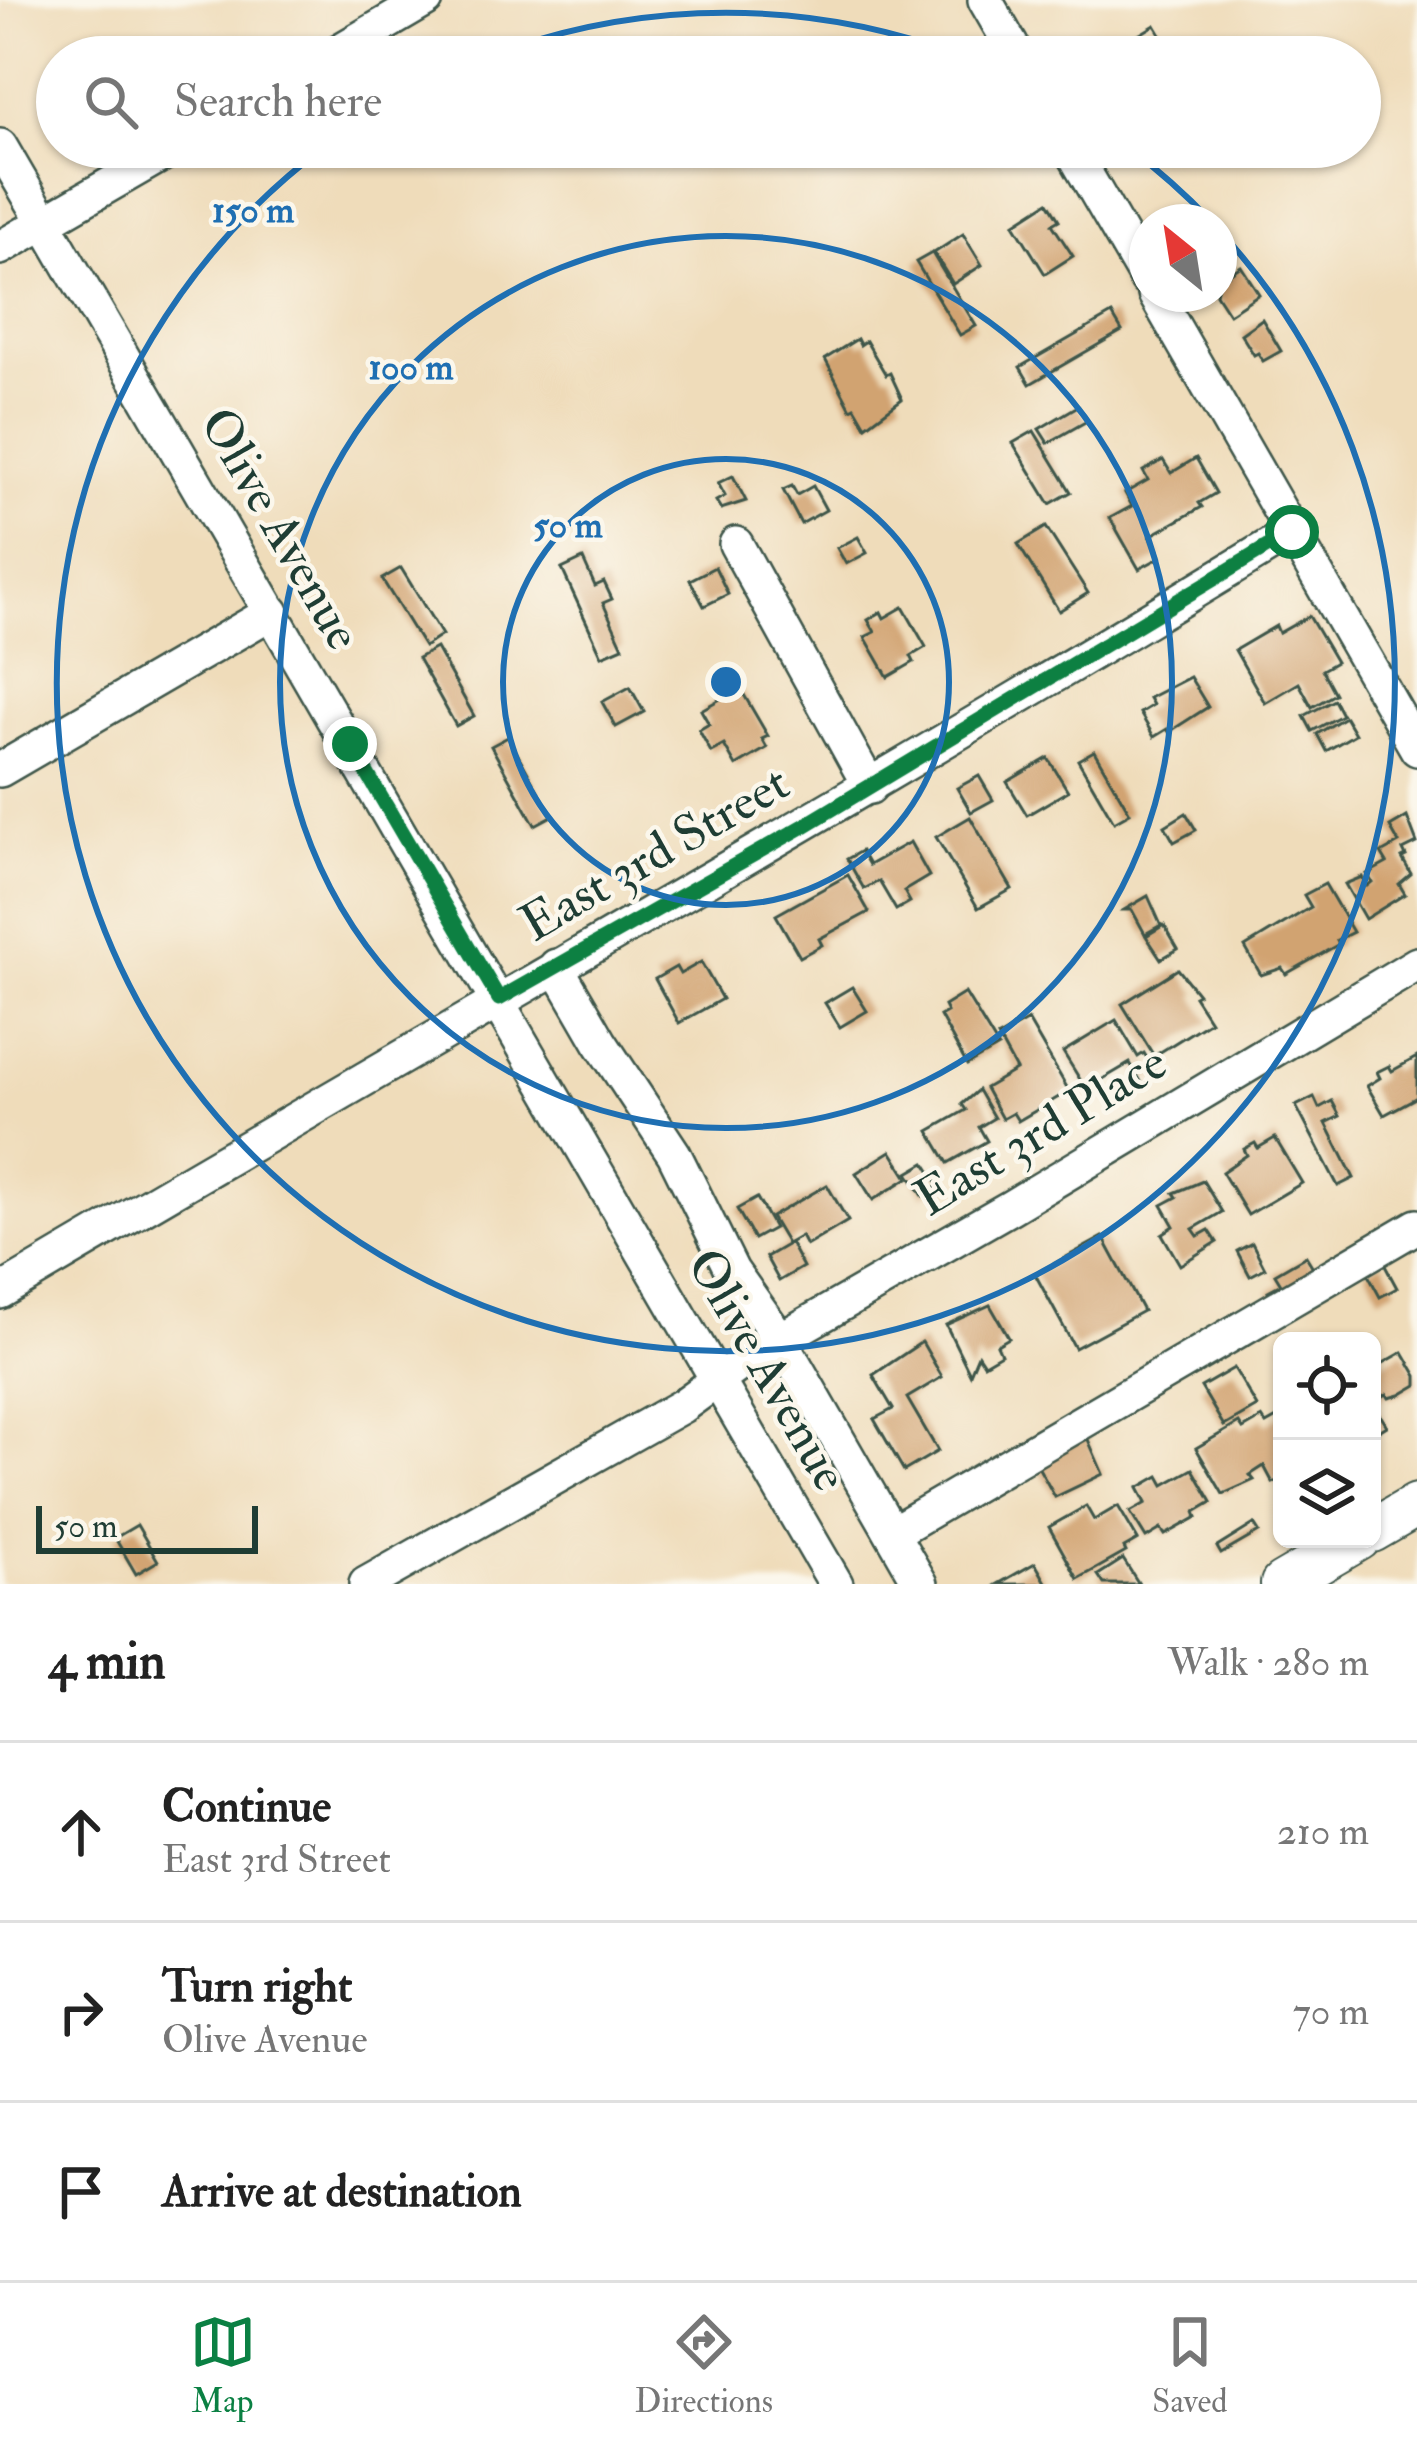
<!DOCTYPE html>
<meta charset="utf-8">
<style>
:root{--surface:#fff;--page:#f6f6f6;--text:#222;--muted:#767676;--line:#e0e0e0;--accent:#0b8043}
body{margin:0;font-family:"IM FELL Double Pica",serif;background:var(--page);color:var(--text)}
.controls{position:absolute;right:36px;bottom:36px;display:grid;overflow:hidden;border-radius:18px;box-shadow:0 3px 9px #0004}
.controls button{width:108px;height:108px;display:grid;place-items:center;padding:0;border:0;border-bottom:3px solid var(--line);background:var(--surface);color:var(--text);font:60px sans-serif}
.compass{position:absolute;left:1129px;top:204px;width:108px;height:108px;border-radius:50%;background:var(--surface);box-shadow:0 3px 9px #0004;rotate:330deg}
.scale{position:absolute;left:36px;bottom:30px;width:222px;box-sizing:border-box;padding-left:12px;border:6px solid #1f3d34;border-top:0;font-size:33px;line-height:42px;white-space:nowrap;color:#1f3d34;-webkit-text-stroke:9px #fbf7ec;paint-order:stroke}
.stop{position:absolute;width:36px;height:36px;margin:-27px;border:9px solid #0b8043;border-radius:50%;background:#fff}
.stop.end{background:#0b8043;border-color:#fff;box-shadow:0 3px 12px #0008}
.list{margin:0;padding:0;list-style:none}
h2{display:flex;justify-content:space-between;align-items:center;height:156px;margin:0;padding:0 48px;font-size:51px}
h2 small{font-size:39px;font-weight:400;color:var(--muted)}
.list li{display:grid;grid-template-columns:78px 1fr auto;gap:36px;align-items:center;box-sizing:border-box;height:180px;padding:0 48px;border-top:3px solid var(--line)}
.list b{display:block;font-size:45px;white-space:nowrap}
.list p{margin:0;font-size:39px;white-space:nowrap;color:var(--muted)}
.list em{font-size:39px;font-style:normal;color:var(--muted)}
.icon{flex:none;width:66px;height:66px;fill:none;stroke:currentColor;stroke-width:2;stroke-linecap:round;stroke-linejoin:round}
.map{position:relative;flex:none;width:1417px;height:1584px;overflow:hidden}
.search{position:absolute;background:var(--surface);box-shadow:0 3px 9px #0004;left:36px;right:36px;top:36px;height:132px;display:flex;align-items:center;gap:30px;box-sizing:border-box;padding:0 42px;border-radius:66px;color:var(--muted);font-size:45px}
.sheet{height:696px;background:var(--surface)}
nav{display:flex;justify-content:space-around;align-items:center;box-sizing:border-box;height:168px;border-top:3px solid var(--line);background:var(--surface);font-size:33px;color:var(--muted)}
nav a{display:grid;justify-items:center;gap:6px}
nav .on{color:var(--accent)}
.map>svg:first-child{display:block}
</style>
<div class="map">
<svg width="1417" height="1584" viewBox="0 0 1417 1584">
<rect width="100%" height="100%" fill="#fbf7ec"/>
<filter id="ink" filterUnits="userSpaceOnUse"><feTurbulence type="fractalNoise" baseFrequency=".00833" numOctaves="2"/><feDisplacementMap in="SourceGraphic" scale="24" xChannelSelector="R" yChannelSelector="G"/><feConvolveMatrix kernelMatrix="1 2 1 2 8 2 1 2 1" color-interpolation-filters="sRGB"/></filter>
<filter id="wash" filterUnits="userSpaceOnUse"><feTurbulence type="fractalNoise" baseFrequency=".004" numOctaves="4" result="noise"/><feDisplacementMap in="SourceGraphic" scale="48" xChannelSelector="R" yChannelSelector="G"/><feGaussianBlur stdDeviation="2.7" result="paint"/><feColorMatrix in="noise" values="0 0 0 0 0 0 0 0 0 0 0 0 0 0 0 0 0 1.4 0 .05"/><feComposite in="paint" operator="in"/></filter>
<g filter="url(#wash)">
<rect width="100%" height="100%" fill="#efdcba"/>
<g id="blocks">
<g fill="#d1a371">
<polygon points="1155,25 1174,57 1102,57"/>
<polygon points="1048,202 1059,220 1052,224 1073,256 1045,274 1014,224"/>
<polygon points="963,234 982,265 953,284 934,253"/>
<polygon points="932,253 976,326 960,335 916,262"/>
<polygon points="1241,266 1259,294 1229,314 1216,294 1219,281"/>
<polygon points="1112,314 1122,331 1030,384 1020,367"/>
<polygon points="1262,319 1281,351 1263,361 1258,353 1254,355 1241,334"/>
<polygon points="857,339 860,345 866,341 886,375 890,373 902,399 866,426 855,407 851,409 825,359"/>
<polygon points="1078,406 1087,421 1048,443 1039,429"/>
<polygon points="1034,431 1071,492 1050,504 1013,443"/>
<polygon points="1196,458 1216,493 1199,503 1202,507 1150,536 1161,557 1139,569 1110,518 1132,506 1125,493 1148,480 1143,471 1163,460 1171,473"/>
<polygon points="733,476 746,501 721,509 716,501 725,496 718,483"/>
<polygon points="792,486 797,495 813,486 826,510 801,524 783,490"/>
<polygon points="1046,527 1088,593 1059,611 1018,544"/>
<polygon points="858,537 867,553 846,564 837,548"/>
<polygon points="583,559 595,586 604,582 612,599 603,603 623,647 602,656 562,569"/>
<polygon points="715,567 728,594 704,606 690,580"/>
<polygon points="401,568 442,635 424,647 382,579"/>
<polygon points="903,607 926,647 911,656 914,662 888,677 865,637 875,632 868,620 881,612 884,618"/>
<polygon points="1309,616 1336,662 1322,670 1335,694 1312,707 1299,683 1265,703 1235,650 1276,626 1279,633"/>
<polygon points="436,648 474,716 456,726 418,658"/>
<polygon points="1190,677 1208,707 1169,732 1167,729 1154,737 1140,713 1153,705 1149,698"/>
<polygon points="630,687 644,712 616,727 602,702"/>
<polygon points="740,688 768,736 762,739 767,748 736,766 724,745 711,752 699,730 709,724 701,710"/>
<polygon points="1334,700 1342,715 1312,731 1304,716"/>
<polygon points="1345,717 1355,734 1326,751 1317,734"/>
<polygon points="508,737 552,816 535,825 491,746"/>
<polygon points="1094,751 1130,813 1114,822 1078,760"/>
<polygon points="1048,758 1068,791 1027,815 1007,782"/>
<polygon points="979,776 993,800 971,812 957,788"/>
<polygon points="1186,813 1196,830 1174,842 1165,826"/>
<polygon points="970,817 1012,889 978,908 936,837"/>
<polygon points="1407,817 1417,843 1403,850 1406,856 1402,858 1411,874 1399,884 1405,894 1365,919 1345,884 1362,877 1367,886 1372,882 1367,874 1387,863 1381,853 1399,843 1390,827"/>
<polygon points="910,842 929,876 904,891 910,902 896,910 879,881 864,889 847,859 861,851 869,865"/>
<polygon points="848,875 869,912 819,939 822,945 800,957 776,915"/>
<polygon points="1325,884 1353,932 1337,940 1339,944 1286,974 1282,968 1261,975 1245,947 1311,907 1304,895"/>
<polygon points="1148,896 1161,925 1145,934 1132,910 1124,910"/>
<polygon points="1164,925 1178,949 1161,959 1146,936"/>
<polygon points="701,962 722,999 679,1023 655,979 676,967 680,974"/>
<polygon points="1178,969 1198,994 1194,996 1210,1021 1154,1056 1122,1004"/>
<polygon points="852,987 867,1011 840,1027 825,1003"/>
<polygon points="965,993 998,1047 967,1065 940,1016 947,1012 944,1006"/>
<polygon points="1028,1020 1069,1091 1018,1121 1013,1113 1002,1119 985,1088 1016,1070 998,1037"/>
<polygon points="1116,1020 1138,1057 1144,1053 1158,1076 1143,1085 1130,1063 1086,1089 1063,1052"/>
<polygon points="1417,1057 1417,1097 1384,1115 1367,1086 1380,1078 1377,1072 1389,1066 1392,1071"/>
<polygon points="978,1090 994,1118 979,1127 987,1141 948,1163 929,1131 966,1110 962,1104"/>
<polygon points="1314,1097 1319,1108 1332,1101 1340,1116 1326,1123 1354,1178 1338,1186 1296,1106"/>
<polygon points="1275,1138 1302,1183 1248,1215 1222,1172 1247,1155 1244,1149 1255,1143 1258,1148"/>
<polygon points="891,1151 908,1178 873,1200 856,1173"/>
<polygon points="925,1163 939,1185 923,1196 908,1173"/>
<polygon points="1203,1181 1222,1212 1193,1229 1198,1236 1209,1230 1217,1242 1180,1265 1162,1234 1174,1226 1162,1205 1177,1197 1174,1193"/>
<polygon points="827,1185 848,1221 806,1246 801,1236 787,1244 771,1217"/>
<polygon points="757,1198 774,1228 754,1239 737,1209"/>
<polygon points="1103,1237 1143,1311 1075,1348 1035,1274"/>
<polygon points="790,1243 803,1267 779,1281 766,1257"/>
<polygon points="1252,1243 1265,1268 1250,1276 1237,1251"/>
<polygon points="1306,1256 1317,1274 1273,1299 1268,1291 1281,1284 1275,1274"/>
<polygon points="1383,1262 1397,1288 1380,1297 1366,1271"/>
<polygon points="990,1305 1009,1338 997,1345 1001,1354 984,1364 978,1355 970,1374 946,1325"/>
<polygon points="922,1342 942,1377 907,1398 938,1451 904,1471 874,1419 893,1409 873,1375"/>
<polygon points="1403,1352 1417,1376 1417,1385 1400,1395 1389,1398 1387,1394 1372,1402 1387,1426 1372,1435 1372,1357 1378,1366"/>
<polygon points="1234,1368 1257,1407 1224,1426 1201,1387"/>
<polygon points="1282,1415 1282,1478 1273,1483 1264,1466 1250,1475 1254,1480 1223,1494 1196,1448 1239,1423 1243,1429 1262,1418 1266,1424"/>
<polygon points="1086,1435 1103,1474 1055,1497 1036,1463"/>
<polygon points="1193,1469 1212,1502 1195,1512 1197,1517 1165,1535 1161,1529 1146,1538 1130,1512 1146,1503 1138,1488 1159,1476 1164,1485"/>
<polygon points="1086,1506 1094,1520 1118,1506 1138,1540 1124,1548 1126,1552 1078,1579 1049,1527"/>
<polygon points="1254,1524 1259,1532 1221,1554 1217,1547"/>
<polygon points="137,1525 158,1561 136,1574 115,1538"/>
<polygon points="1123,1559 1139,1584 1104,1584 1098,1575"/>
<polygon points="1035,1563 1047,1584 998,1584"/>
</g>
</g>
</g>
<g filter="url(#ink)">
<use href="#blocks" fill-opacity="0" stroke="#3e5548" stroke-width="3"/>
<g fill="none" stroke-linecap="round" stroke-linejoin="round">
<g stroke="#3e5548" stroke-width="38">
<g id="minor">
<polyline points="985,0 1018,57"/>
<polyline points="329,57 426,0"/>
<polyline points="0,146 836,1584"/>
<polyline points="1070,147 1147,280"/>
<polyline points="0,248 175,147"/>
<polyline points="1155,294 1417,749"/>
<polyline points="736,544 870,787"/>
<polyline points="0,770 272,612"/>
<polyline points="556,966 600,1042 674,1154 732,1271 780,1339 921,1584"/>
<path d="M 0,1292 C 431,1038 866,793 1292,532"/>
<polyline points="892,1533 1417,1226"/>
<polyline points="366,1584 682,1406 751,1356 1011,1207 1417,964"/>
</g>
</g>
<g stroke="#3e5548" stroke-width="46">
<g id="major">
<polyline points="1372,1531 1417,1505"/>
<polyline points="1282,1584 1359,1539"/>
</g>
</g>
<use href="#minor" stroke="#fff" stroke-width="33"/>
<use href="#major" stroke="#fff" stroke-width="42"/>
</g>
</g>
<g fill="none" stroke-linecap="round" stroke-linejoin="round" filter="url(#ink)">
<polyline stroke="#0b8043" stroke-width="15" points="350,744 499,999 804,826 1292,532"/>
</g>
<g fill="none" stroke="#1f6fb2" stroke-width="6">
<circle cx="726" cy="682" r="223"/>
<circle cx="726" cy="682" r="446"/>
<path d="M492 55A669 669 0 0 1 960 55M1129 148A669 669 0 0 1 1211 221M1219 230A669 669 0 1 1 323 148"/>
</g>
<g text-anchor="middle" stroke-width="9" stroke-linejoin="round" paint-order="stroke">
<g font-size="51" fill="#1f3d34" stroke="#fbf7ec">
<text transform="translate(282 528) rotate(60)" y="18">Olive Avenue</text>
<text transform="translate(654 852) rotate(-30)" y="18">East 3rd Street</text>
<text transform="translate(1040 1129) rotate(-31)" y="18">East 3rd Place</text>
<text transform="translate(769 1369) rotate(60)" y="18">Olive Avenue</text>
</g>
</g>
<circle cx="726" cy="682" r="18" fill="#1f6fb2" stroke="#fbf7ec" stroke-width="6"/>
<g font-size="36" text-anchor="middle" font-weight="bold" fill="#1f6fb2" stroke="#fbf7ec" stroke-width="9" stroke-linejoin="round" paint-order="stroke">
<text x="253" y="222">150 m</text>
<text x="411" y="379">100 m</text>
<text x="568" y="537">50 m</text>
</g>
</svg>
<div class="controls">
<button><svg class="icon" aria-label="locate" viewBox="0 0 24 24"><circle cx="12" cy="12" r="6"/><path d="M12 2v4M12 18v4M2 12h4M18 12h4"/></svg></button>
<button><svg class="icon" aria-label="layers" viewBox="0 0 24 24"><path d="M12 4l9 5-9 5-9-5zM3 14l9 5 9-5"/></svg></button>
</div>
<svg class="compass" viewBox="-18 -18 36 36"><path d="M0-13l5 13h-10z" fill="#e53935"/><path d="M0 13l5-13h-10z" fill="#767676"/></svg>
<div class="scale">50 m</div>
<div class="stop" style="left:1292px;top:532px"></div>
<div class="stop end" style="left:350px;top:744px"></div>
<div class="search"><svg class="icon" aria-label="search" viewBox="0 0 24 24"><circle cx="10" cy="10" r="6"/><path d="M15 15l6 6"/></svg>Search here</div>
</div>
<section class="sheet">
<h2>4 min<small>Walk · 280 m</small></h2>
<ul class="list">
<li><svg class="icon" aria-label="ahead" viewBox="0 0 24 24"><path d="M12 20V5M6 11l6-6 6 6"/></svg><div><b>Continue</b><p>East 3rd Street</p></div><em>210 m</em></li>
<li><svg class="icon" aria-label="right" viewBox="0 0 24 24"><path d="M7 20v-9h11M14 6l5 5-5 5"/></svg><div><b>Turn right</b><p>Olive Avenue</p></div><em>70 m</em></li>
<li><svg class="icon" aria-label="arrive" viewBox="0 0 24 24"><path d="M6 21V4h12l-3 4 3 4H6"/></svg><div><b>Arrive at destination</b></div></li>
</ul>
</section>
<nav>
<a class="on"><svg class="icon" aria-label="map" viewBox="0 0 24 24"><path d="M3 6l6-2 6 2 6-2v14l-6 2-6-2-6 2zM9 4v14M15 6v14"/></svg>Map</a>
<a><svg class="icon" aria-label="directions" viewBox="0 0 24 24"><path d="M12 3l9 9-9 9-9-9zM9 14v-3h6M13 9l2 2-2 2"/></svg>Directions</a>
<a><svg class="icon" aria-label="saved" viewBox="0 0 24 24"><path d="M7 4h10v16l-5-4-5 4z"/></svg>Saved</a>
</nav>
